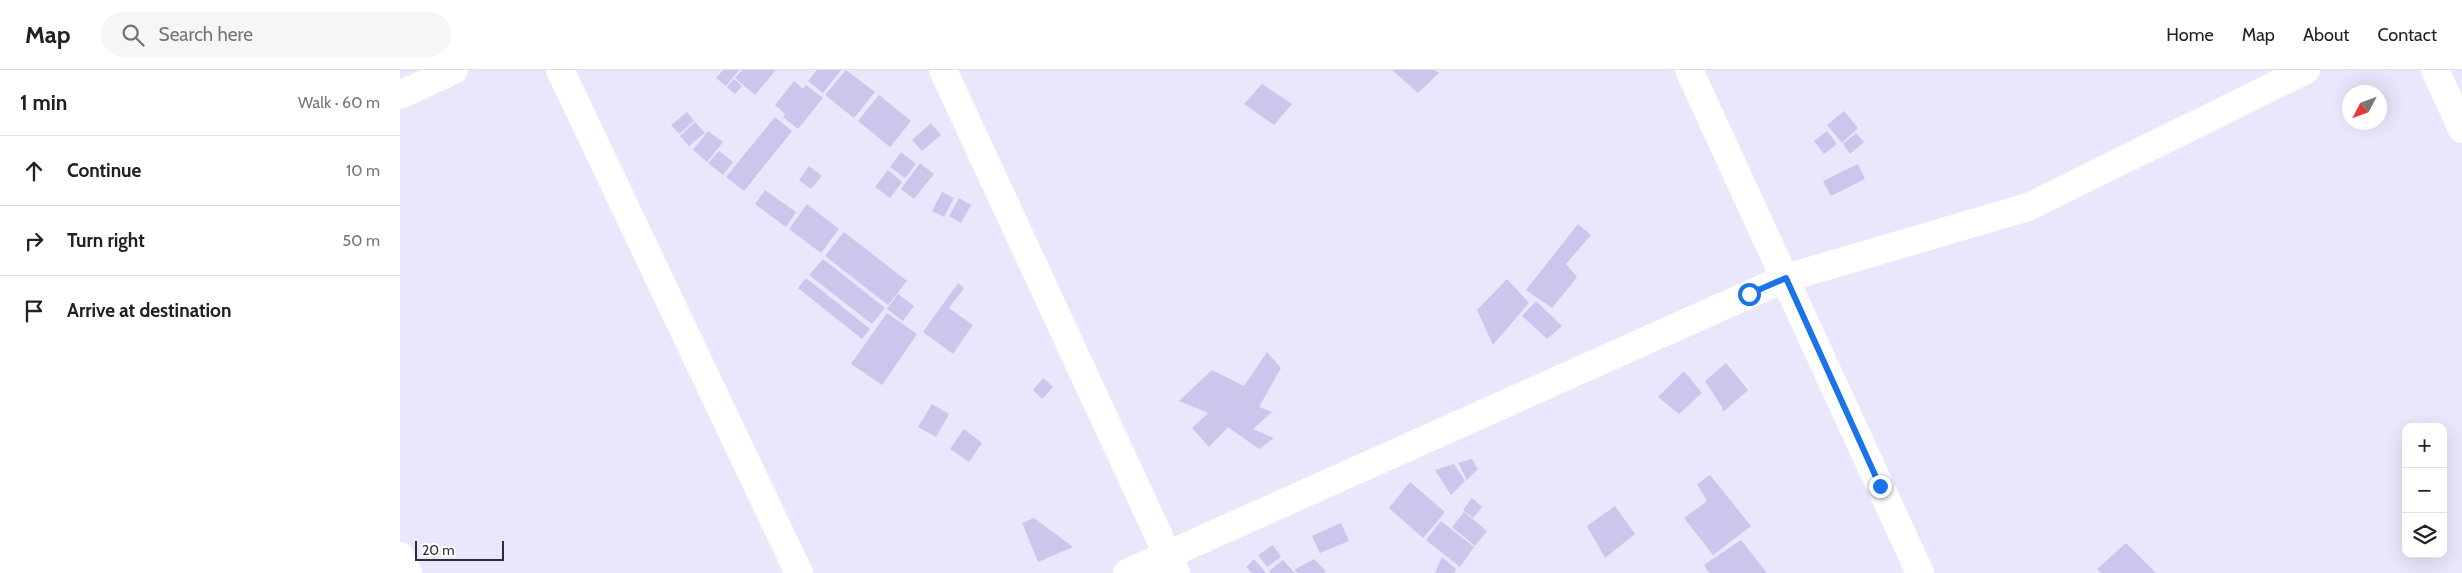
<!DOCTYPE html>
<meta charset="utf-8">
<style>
:root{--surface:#fff;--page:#f6f6f6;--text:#222;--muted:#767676;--line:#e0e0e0}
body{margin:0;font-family:Cabin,sans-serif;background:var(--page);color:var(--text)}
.controls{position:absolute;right:15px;bottom:15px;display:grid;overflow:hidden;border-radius:10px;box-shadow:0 5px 20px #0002}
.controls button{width:45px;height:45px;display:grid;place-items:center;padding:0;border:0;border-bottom:1px solid var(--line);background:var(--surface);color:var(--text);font:25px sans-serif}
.compass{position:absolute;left:1942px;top:15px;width:45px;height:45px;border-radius:50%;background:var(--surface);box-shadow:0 5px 20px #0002;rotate:229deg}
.scale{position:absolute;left:15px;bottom:12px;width:89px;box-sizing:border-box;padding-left:5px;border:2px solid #2e2c36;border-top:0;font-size:14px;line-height:18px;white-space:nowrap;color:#2e2c36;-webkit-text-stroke:4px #fff;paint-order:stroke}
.stop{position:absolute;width:15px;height:15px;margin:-11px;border:4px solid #1a73e8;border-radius:50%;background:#fff}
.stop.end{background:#1a73e8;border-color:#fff;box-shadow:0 1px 5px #0008}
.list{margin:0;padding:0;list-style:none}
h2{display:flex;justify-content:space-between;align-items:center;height:65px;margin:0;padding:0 20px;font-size:21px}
h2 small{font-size:16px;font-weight:400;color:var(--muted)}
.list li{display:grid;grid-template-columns:32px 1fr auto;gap:15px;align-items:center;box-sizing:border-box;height:70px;padding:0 20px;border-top:1px solid var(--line)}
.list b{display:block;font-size:19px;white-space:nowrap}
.list em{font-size:16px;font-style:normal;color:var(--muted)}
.icon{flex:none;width:28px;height:28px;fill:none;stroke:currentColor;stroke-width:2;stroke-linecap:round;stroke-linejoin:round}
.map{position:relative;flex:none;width:2062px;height:503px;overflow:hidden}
header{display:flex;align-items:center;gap:30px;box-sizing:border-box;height:70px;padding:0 25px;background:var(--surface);border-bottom:1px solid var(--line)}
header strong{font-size:24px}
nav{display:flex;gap:28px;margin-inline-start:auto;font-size:18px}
.search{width:350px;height:45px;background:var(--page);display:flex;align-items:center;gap:12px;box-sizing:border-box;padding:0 18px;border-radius:28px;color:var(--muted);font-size:19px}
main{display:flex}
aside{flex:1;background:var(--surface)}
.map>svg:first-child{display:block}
</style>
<header>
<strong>Map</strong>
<div class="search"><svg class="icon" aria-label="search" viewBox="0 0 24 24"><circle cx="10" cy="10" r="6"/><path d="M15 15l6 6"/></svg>Search here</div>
<nav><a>Home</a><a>Map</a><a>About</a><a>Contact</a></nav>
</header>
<main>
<aside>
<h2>1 min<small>Walk · 60 m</small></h2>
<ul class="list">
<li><svg class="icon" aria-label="ahead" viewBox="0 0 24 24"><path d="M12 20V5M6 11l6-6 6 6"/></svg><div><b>Continue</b></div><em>10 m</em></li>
<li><svg class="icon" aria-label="right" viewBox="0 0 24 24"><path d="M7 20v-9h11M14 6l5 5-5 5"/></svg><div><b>Turn right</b></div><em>50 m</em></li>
<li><svg class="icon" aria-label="arrive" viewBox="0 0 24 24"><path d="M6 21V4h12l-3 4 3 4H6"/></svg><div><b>Arrive at destination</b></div></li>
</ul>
</aside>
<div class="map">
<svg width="2062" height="503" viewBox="0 0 2062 503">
<rect width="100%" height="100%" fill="#eae6fb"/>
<g fill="#ccc6ed">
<polygon points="323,0 339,0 326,16 316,8"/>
<polygon points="342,0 376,0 355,25 335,8"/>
<polygon points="417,0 441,0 423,23 408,11"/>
<polygon points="446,0 475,22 454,48 425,25"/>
<polygon points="992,0 1035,0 1039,3 1018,23"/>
<polygon points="334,9 342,16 335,24 327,17"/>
<polygon points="394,11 403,19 406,15 423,28 398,59 383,47 385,44 375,35"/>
<polygon points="862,14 892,34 874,55 844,34"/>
<polygon points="479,25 511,51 490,77 458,51"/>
<polygon points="1444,41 1458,58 1442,73 1427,55"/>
<polygon points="287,42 294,51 279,64 271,55"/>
<polygon points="375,47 392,61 344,121 326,107"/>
<polygon points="295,52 305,63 289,76 280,66"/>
<polygon points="531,53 541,65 522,81 512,70"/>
<polygon points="308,61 323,72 307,92 293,80"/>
<polygon points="1427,61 1437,74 1424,84 1414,71"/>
<polygon points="1456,63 1464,72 1450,84 1443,74"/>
<polygon points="319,81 333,92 323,105 308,93"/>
<polygon points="501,82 516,94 505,108 490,97"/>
<polygon points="520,93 534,104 514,129 501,119"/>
<polygon points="1458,94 1465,109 1431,126 1423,111"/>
<polygon points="409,96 422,106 411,119 399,110"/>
<polygon points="488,100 502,112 490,128 475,117"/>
<polygon points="365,120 396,142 386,157 355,134"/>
<polygon points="542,122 554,128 544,147 532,141"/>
<polygon points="559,128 571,135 561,153 549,146"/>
<polygon points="407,134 439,159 421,183 389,159"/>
<polygon points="1178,154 1191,165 1166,194 1177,207 1152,238 1126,220"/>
<polygon points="444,162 507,211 488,235 425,186"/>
<polygon points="423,189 485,238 472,254 409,205"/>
<polygon points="406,208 470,259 462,269 398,218"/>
<polygon points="1107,209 1129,233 1093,275 1077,240"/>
<polygon points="558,213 564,218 549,238 573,255 553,284 523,262"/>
<polygon points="498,224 514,236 503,251 487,239"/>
<polygon points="1136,231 1162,256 1147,269 1122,246"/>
<polygon points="487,243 517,264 482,315 451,294"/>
<polygon points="867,282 881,298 859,337 872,342 853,359 874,368 859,379 828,357 809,377 792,358 808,343 779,331 812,300 844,316"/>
<polygon points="1326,293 1348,320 1323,342 1322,337 1305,311"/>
<polygon points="1284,301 1302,323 1279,344 1258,327"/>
<polygon points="643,308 653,317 642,329 633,320"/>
<polygon points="532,334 549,344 536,367 518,357"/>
<polygon points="564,359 582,373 569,392 550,379"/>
<polygon points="1072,389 1078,399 1067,410 1058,393"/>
<polygon points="1054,394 1065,411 1051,425 1035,400"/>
<polygon points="1310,405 1351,456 1313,485 1284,448 1307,431 1297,414"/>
<polygon points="1010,412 1045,442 1023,468 989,438"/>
<polygon points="1072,428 1082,437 1073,448 1063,440"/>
<polygon points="1215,436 1235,464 1205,488 1187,456"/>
<polygon points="1064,442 1087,461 1075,476 1052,457"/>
<polygon points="634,448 673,477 638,492 622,453"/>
<polygon points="1041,451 1074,477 1060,497 1026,470"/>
<polygon points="941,453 949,471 920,483 912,466"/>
<polygon points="1341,470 1367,503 1309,503 1304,495"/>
<polygon points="1726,473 1756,503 1701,503 1697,499"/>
<polygon points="873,475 881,487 867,497 858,485"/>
<polygon points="1042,487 1056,499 1054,503 1035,503"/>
<polygon points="854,489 866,503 852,503 846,497"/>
<polygon points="914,489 926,501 923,503 898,503 894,500"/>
<polygon points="883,490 895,503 871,503 869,501"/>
</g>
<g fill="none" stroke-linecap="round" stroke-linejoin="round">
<g stroke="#fff" stroke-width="28">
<polyline points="160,0 399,503"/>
<polyline points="543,0 776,503"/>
<polyline points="1289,0 1520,503"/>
<polyline points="2035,0 2062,59"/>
<polyline points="0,25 54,0"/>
<polyline points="0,486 8,503"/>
<polyline points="727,503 1386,208 1628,137 1906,0"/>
</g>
</g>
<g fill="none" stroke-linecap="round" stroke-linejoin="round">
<polyline stroke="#1a73e8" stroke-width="6" points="1349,224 1386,208 1480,416"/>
</g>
</svg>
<div class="controls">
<button>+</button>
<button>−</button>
<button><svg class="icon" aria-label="layers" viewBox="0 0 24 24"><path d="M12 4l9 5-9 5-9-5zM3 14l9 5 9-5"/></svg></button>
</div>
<svg class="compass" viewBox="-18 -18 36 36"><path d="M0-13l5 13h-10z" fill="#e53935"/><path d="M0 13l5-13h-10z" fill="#767676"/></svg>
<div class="scale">20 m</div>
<div class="stop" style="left:1349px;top:224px"></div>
<div class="stop end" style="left:1480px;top:416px"></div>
</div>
</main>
